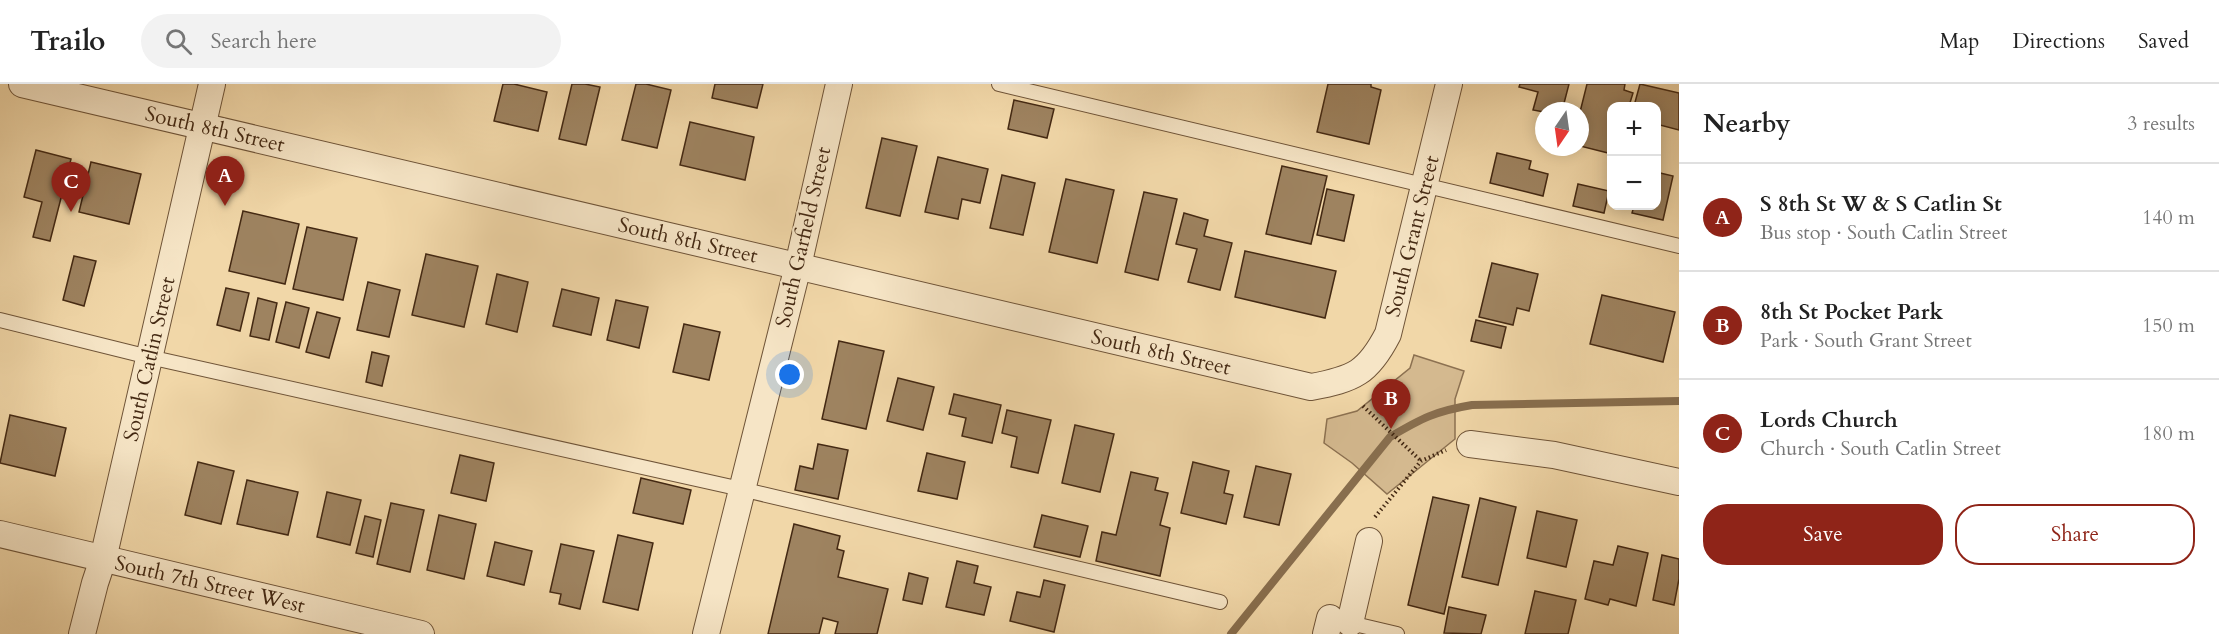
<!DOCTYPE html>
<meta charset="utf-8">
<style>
:root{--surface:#fff;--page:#f2f2f2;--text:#222;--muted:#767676;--line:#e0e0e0;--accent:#8f2418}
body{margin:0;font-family:Cardo,serif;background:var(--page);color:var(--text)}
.controls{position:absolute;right:18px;top:18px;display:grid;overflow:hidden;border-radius:12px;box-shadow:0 3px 15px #0003}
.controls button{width:54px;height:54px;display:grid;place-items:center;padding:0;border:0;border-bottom:2px solid var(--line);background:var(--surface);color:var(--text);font:30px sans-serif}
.compass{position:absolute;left:1535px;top:18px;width:54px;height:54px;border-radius:50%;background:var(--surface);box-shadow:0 3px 15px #0003;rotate:193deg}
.you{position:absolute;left:790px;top:291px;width:21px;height:21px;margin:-15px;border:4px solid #fff;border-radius:50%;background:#1a73e8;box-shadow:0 0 0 9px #1a73e833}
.badge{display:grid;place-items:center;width:39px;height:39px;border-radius:50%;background:var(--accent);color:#fff;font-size:20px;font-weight:700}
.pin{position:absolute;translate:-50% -50px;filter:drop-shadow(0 2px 3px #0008)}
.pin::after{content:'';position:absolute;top:32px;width:21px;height:18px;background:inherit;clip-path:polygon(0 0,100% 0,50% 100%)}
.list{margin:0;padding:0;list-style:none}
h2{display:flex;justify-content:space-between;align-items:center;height:78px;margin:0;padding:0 24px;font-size:26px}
h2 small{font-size:20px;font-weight:400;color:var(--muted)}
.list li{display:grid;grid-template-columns:39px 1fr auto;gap:18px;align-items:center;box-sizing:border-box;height:108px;padding:0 24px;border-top:2px solid var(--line)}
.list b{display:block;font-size:22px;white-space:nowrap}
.list p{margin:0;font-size:20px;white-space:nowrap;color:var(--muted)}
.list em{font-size:20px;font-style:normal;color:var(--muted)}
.actions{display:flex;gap:12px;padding:18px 24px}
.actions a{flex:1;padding:14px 0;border:2px solid var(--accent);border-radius:24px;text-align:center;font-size:21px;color:var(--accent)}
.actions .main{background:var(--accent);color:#fff}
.icon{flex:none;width:33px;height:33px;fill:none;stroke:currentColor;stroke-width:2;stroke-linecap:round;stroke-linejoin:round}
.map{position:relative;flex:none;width:1679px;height:550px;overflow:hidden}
header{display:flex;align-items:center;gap:36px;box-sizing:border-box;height:84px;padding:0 30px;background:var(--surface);border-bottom:2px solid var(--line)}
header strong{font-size:28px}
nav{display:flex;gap:33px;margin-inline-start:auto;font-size:21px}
.search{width:420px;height:54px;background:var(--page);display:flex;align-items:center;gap:15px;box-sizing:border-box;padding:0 21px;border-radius:33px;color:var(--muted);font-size:22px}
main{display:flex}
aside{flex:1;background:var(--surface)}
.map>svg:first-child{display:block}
</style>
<header>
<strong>Trailo</strong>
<div class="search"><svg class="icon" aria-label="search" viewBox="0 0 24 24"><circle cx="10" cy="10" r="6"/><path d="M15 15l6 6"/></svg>Search here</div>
<nav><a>Map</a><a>Directions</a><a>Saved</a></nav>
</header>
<main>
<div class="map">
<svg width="1679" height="550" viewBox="0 0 1679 550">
<rect width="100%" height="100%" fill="#f1d7a8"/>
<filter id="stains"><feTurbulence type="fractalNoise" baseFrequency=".00333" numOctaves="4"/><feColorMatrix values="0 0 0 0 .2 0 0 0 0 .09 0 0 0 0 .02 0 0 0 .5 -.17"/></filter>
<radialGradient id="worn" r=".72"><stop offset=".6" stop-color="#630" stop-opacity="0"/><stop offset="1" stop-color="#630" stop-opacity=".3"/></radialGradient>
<polygon fill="#d4b98f" stroke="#8c7151" stroke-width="1.5" points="1414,271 1464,287 1455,315 1455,355 1387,410 1352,379 1324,359 1327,335 1357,327 1410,284"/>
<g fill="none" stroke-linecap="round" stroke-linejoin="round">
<path stroke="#886e4e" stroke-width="8" d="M 1231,550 L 1390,353 C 1422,334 1436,327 1472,321 L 1679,317"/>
</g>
<g fill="#9e8360" stroke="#442913" stroke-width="1.5">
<polygon points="503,0 514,0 547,8 538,47 494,37"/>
<polygon points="572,0 585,0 600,3 586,61 559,55"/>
<polygon points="636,0 646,0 671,6 657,64 622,56"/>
<polygon points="715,0 763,0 757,24 712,14"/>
<polygon points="1328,0 1371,0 1371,3 1381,6 1369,60 1317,48"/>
<polygon points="1520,0 1569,0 1562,27 1544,28 1533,26 1538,8 1519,3"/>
<polygon points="1587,0 1625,0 1624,6 1633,9 1629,22 1612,22 1612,70 1580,62 1580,28"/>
<polygon points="1640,0 1679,9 1679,46 1656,40 1656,22 1634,22"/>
<polygon points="1014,16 1054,25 1047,54 1008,45"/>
<polygon points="690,38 754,53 745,96 680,81"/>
<polygon points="882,54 917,62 900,132 866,124"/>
<polygon points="36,66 71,75 50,157 33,153 42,118 24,113"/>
<polygon points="1497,69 1531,77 1529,85 1548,90 1543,112 1490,99"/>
<polygon points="938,73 988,85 980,119 962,115 958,135 925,128"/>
<polygon points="91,78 141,90 129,140 79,128"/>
<polygon points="1282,82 1327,92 1311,160 1266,150"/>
<polygon points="1656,88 1673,92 1663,136 1632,129 1634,122 1656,122"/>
<polygon points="1002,91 1035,99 1023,151 990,144"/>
<polygon points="1066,95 1114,106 1097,179 1049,168"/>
<polygon points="1578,100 1609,107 1604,129 1573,122"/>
<polygon points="1327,105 1354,111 1344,157 1317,151"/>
<polygon points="1144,108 1177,115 1158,196 1125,188"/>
<polygon points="243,127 299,140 285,200 229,187"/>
<polygon points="1184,129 1208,136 1204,152 1232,159 1220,206 1188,198 1197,165 1176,160"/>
<polygon points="307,143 357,154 343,216 293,205"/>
<polygon points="1245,167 1336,187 1325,234 1235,213"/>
<polygon points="426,170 478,182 464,243 412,231"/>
<polygon points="74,172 96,177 84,222 63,216"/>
<polygon points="1492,179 1538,190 1529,227 1517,224 1513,241 1479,233"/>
<polygon points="497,190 528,198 517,248 486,240"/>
<polygon points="368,198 400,206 389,253 357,246"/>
<polygon points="226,204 249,209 240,247 217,241"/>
<polygon points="562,205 599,214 591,251 553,242"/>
<polygon points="1602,211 1675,228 1663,278 1590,260"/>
<polygon points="258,214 277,219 269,256 250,252"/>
<polygon points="616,216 648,223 639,264 607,256"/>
<polygon points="286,218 309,224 299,264 276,258"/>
<polygon points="317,228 340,234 329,274 306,268"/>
<polygon points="1476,236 1506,243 1501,264 1471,257"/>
<polygon points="684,240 720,248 709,296 673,288"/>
<polygon points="839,257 884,267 866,345 822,335"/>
<polygon points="372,268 389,272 382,302 366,298"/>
<polygon points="898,294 934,303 923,346 887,337"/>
<polygon points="954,310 1001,321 992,359 962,352 966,334 949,330"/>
<polygon points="1007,326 1051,336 1038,389 1011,383 1017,353 1002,349"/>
<polygon points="10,331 66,344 55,392 0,379"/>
<polygon points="1075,341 1114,350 1100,408 1062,399"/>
<polygon points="818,360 848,366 838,415 795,406 800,382 813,385"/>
<polygon points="927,369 965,378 957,415 918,407"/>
<polygon points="460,371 494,379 486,417 451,409"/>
<polygon points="198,378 234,387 221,440 185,431"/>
<polygon points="1193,378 1229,387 1224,409 1233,411 1226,440 1181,429"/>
<polygon points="1256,382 1291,390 1279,441 1244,433"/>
<polygon points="1131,388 1158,394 1155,406 1168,409 1160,441 1170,444 1160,492 1096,477 1102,448 1116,451"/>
<polygon points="641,394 691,406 683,440 633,429"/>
<polygon points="247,396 298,408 288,451 237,440"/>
<polygon points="327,408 361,416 350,461 317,453"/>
<polygon points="1433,413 1469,421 1444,530 1408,521"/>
<polygon points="1480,414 1516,423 1498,501 1462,493"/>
<polygon points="391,419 424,426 410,488 377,480"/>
<polygon points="1537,427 1577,436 1566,483 1527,474"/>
<polygon points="439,431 476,440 464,495 427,486"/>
<polygon points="1042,431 1088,442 1080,473 1034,463"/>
<polygon points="365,432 381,436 373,473 356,469"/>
<polygon points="794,440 840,452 837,465 844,467 838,493 888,505 877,550 835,550 838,538 823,534 819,550 768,550"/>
<polygon points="618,451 653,459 638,526 603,518"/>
<polygon points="495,458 532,467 524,501 487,492"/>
<polygon points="561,460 594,467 580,525 559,520 561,510 550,508"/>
<polygon points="1618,462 1648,469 1636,522 1610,515 1608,521 1585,515 1594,477 1613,481"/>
<polygon points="1662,471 1679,475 1679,495 1674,521 1653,516"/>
<polygon points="957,477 978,482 974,499 991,503 984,531 946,523"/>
<polygon points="909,489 928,494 922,520 903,516"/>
<polygon points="1044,496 1065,501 1054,548 1010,537 1017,508 1040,513"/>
<polygon points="1535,507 1576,516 1568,550 1525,550"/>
<polygon points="1449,523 1486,531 1481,550 1444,549"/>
</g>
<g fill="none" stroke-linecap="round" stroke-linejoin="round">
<g stroke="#6f5438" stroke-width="16">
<g id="service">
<polyline points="999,0 1679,162"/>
<polyline points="0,236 149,273 741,405 1220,518"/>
<polyline points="1346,538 1397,550"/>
</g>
</g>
<g stroke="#6f5438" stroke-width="28">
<g id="minor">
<path d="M 22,0 L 1311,303 C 1354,295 1368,289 1388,250 L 1449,0"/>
<polyline points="1470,360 1554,371 1679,398"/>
<polyline points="0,450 421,550"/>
<polyline points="1350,539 1369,457"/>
<polyline points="82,550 95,499 103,475 212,0"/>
<polyline points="706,550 798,182 839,0"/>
<polyline points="1326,550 1330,534"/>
</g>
</g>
<g stroke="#442913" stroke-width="4" stroke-dasharray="1.5 3" stroke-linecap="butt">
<polyline points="1363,322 1421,377"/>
<polyline points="1375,433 1421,377 1446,366"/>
</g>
<use href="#service" stroke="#f6e5c6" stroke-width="14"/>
<use href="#minor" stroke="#f6e5c6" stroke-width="26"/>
</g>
<g text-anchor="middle" stroke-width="4.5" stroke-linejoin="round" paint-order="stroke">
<g font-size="21" fill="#442913" stroke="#f6e5c6">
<text transform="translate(215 45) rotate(13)" y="7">South 8th Street</text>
<text transform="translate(1412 152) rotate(-76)" y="7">South Grant Street</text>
<text transform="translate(803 153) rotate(-77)" y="7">South Garfield Street</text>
<text transform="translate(688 156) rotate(13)" y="7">South 8th Street</text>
<text transform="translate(1161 268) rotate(13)" y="7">South 8th Street</text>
<text transform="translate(149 275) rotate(-77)" y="7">South Catlin Street</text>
<text transform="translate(210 500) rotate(13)" y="7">South 7th Street West</text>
</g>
</g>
<rect width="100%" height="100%" filter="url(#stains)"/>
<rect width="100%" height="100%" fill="url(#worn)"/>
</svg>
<div class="controls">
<button>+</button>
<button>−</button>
</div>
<svg class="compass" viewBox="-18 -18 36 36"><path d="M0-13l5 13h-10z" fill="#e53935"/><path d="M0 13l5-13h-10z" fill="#767676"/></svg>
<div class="you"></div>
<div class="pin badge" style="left:225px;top:122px">A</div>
<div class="pin badge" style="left:1391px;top:345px">B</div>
<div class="pin badge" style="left:71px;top:128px">C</div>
</div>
<aside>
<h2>Nearby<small>3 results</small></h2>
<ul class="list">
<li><span class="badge">A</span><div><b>S 8th St W &amp; S Catlin St</b><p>Bus stop · South Catlin Street</p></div><em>140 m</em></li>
<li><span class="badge">B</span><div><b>8th St Pocket Park</b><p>Park · South Grant Street</p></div><em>150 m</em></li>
<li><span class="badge">C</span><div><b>Lords Church</b><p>Church · South Catlin Street</p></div><em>180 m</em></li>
</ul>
<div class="actions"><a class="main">Save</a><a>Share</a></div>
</aside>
</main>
